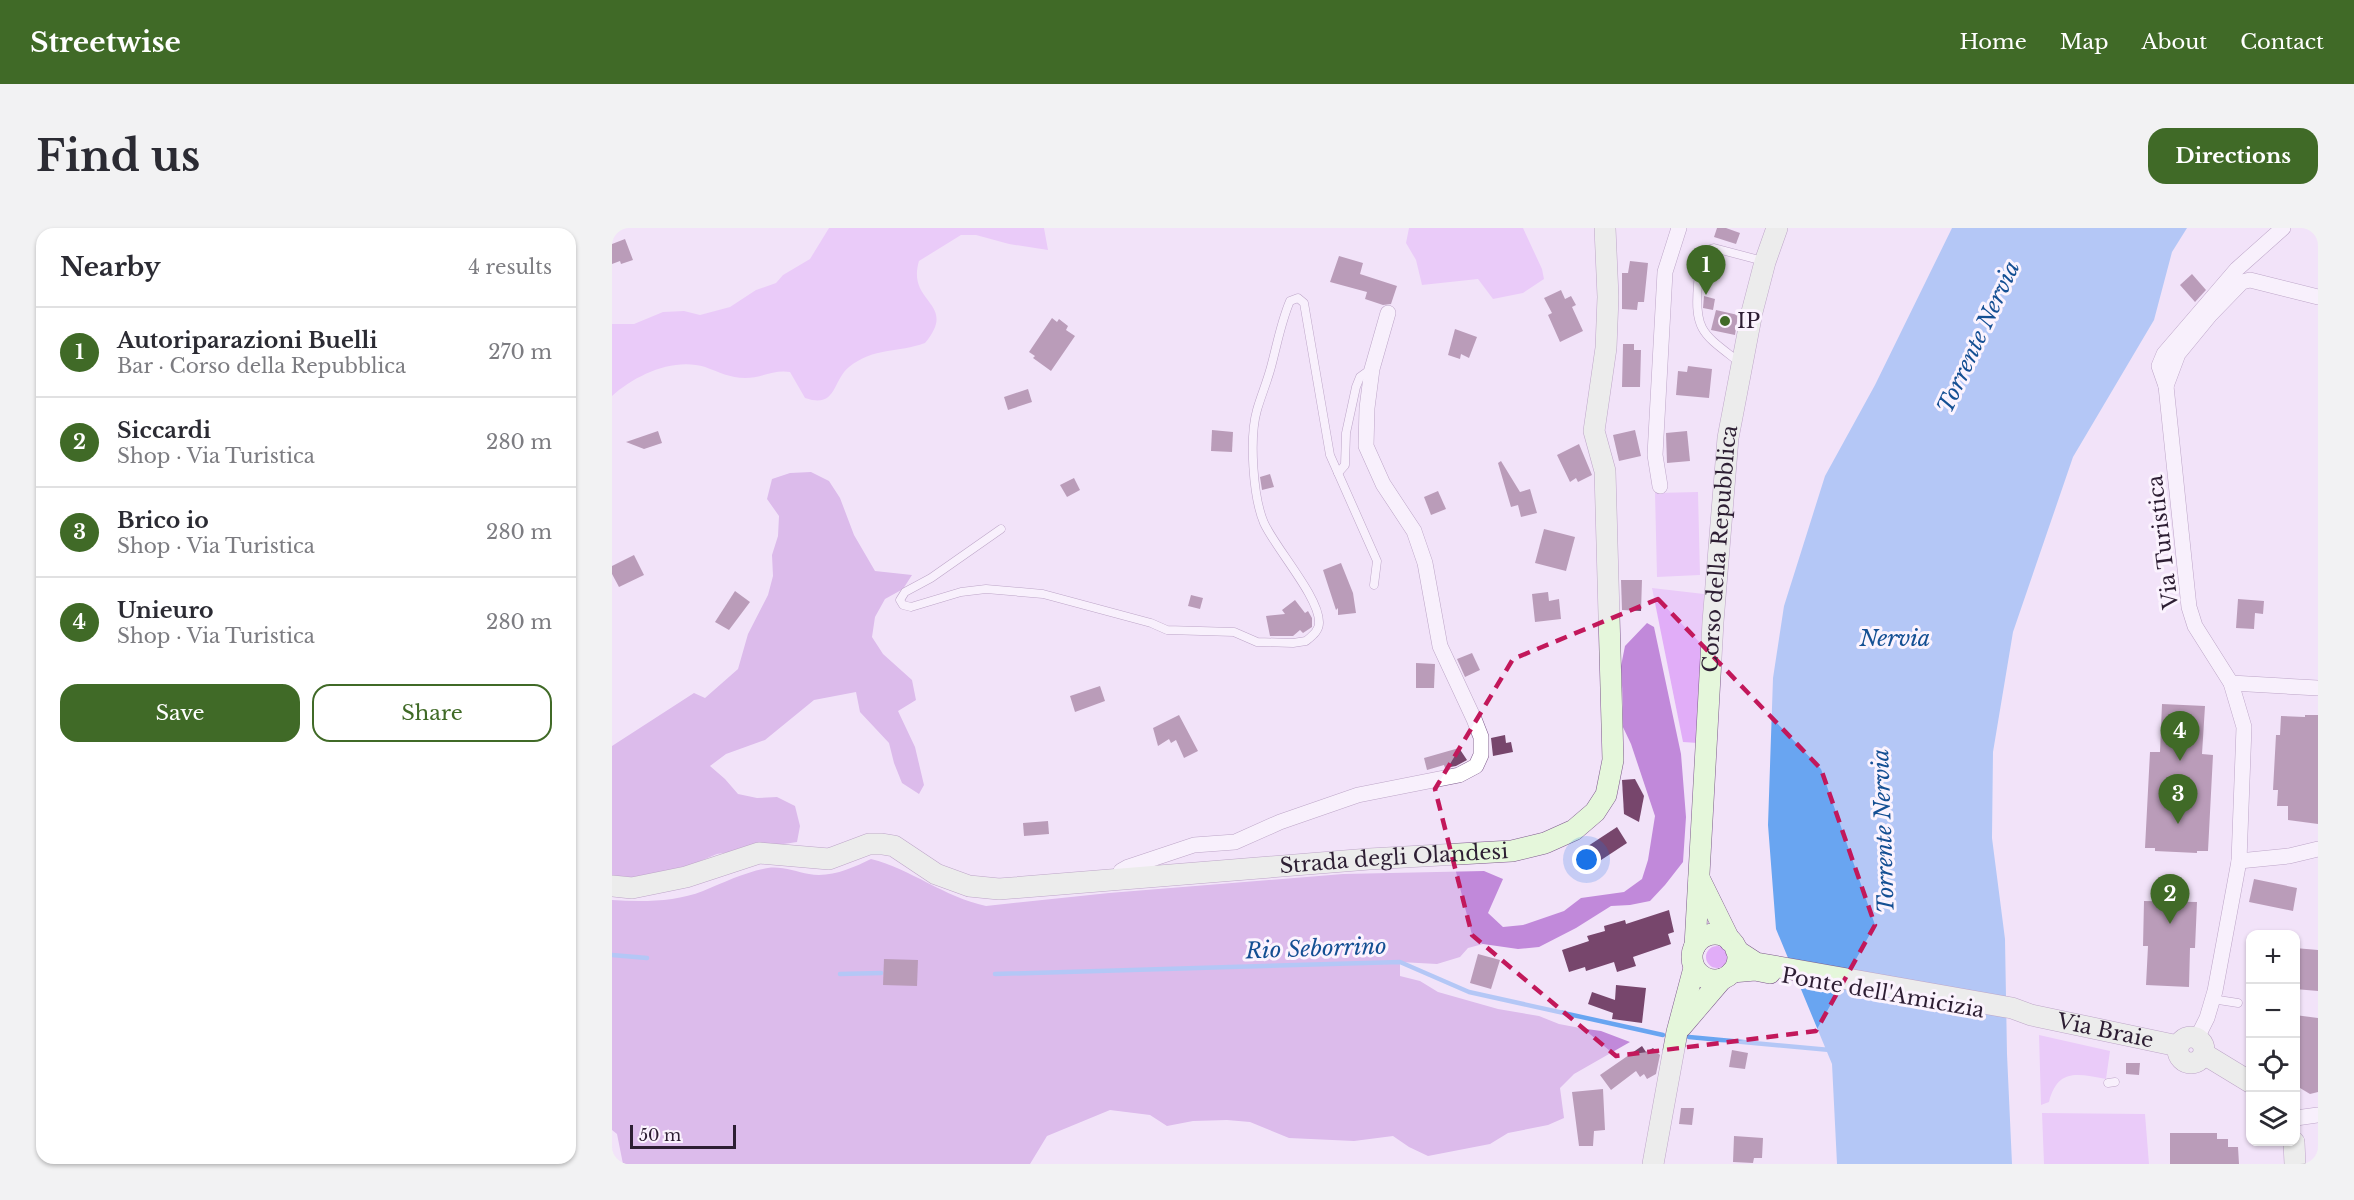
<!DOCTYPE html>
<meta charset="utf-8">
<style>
:root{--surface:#fff;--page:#f2f2f3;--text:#2b2b33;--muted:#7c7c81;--line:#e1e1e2;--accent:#406a27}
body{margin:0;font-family:"Libre Baskerville",serif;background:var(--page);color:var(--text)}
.controls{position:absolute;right:18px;bottom:18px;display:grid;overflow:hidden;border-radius:12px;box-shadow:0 2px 4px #0004}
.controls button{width:54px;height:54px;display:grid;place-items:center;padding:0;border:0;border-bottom:2px solid var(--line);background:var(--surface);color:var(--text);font:30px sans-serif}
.scale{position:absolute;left:18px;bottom:15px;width:106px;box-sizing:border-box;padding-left:6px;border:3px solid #2d1e33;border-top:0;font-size:16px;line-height:21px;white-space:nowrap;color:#2d1e33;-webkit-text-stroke:4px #fbf3fe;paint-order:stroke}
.you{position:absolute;left:975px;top:632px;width:21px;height:21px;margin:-15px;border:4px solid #fff;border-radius:50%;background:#1a73e8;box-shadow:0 0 0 9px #1a73e833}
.badge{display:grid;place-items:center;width:39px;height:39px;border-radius:50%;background:var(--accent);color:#fff;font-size:20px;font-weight:700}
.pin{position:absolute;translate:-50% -50px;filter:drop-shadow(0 2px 3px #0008)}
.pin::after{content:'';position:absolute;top:32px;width:21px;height:18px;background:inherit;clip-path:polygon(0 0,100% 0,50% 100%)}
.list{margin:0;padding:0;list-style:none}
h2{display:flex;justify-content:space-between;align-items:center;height:78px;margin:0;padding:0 24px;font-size:26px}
h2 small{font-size:20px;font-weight:400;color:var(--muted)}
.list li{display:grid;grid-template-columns:39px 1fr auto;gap:18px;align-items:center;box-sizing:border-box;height:90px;padding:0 24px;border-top:2px solid var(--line)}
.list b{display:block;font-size:22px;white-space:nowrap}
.list p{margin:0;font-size:20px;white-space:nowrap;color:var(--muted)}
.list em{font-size:20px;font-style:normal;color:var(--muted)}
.actions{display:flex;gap:12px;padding:18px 24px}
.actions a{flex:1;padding:14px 0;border:2px solid var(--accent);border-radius:18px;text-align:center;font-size:21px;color:var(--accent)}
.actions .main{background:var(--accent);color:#fff}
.icon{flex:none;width:33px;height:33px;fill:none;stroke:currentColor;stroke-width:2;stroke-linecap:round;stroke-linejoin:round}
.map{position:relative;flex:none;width:1706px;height:936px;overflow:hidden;border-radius:18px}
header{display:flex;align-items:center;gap:36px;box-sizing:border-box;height:84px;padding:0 30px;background:var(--accent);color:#fff}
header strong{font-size:28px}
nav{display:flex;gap:33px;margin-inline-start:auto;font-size:21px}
.intro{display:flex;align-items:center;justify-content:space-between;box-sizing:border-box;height:144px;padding:0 36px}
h1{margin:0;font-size:42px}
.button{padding:15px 27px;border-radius:18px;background:var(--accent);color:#fff;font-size:21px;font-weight:700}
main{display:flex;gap:36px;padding:0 36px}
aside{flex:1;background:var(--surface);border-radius:18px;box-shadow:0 2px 4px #0004}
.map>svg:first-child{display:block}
</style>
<header>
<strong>Streetwise</strong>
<nav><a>Home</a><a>Map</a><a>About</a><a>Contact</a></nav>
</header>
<div class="intro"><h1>Find us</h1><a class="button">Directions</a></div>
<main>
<aside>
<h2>Nearby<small>4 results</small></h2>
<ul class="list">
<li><span class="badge">1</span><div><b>Autoriparazioni Buelli</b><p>Bar · Corso della Repubblica</p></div><em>270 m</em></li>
<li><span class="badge">2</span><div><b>Siccardi</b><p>Shop · Via Turistica</p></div><em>280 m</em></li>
<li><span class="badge">3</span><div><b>Brico io</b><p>Shop · Via Turistica</p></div><em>280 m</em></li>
<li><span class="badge">4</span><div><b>Unieuro</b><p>Shop · Via Turistica</p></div><em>280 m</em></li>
</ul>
<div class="actions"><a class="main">Save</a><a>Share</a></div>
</aside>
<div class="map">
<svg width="1706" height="936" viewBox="0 0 1706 936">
<rect width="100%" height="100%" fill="#f2e3f9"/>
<g fill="#e1adf8">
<path d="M 217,0 L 432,0 L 436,22 L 397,16 L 364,7 L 349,7 L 307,33 C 294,76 347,74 313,115 C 286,125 262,119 237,139 C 220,153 225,181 193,170 L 178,144 C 163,141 149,150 133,150 C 118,150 107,144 93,139 C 62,129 23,147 0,168 L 0,96 L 22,96 L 51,84 L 72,83 L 88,87 L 118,79 L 144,62 L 164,55 L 171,47 L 198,31 Z"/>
<polygon points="797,0 911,0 930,41 932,51 911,65 881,71 866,51 810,57 804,32 794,15"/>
<polygon points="1086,264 1088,347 1045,349 1043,265"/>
<polygon points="1040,360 1092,366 1086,515 1071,514"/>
<circle cx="1105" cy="729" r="11"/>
<path d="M 1427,807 L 1498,823 L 1494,851 C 1465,846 1446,840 1437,874 L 1429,877 Z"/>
<polygon points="1430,885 1533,886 1537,936 1432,936"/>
</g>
<g fill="#c189da">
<polygon points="199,244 217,253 228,270 242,307 263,343 300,347 291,361 273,371 263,389 260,409 271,426 300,452 304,472 286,483 303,519 312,557 307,566 290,555 282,535 277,515 248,484 244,464 202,472 153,512 114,526 98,538 113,551 126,566 145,570 165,569 183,578 188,598 185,614 105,626 60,645 22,653 0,650 0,518 82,465 93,470 126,441 136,406 156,367 161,348 160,327 166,308 167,288 155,271 160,251 178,245"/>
<path d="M 1035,395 L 1042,399 L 1069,526 L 1074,589 L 1071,634 L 1053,657 L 1038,673 L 1018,677 L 999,678 L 964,700 L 927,719 L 906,721 L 871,716 L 856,720 L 848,729 L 825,736 L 788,734 L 788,748 L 808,753 L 826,764 L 886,781 L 927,788 L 947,796 L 968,800 L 989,803 L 1018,814 L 962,846 L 948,860 L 952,890 L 936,897 L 896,905 L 878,916 L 816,928 L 797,919 L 781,908 L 742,913 L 677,910 L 638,894 L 615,892 L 581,893 L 555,898 L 538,887 L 498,882 L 435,908 L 418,936 L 11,936 L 5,906 L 0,902 L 0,672 C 30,674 63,674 91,663 C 113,654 133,644 156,640 C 170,638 184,644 197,646 C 218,650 241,640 259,631 C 299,641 332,669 374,678 L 497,665 L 731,646 L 872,643 L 891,651 L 876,685 L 891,699 L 911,697 L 952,683 L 969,670 L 1012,664 L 1030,651 L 1036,632 L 1043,588 L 1019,516 L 1010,497 L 1011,477 L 1009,438 L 1013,418 Z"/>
</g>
<polygon fill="#69a5f1" points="1340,0 1575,0 1560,24 1542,92 1461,229 1401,404 1381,524 1380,610 1393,711 1395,826 1400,936 1225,936 1220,836 1164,701 1156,597 1161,450 1172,378 1213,248 1263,157"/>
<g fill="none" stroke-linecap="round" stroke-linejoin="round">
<g stroke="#69a5f1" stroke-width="4.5">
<polyline points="0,727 35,730"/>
<polyline points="228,746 269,745"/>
<polyline points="383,746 788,734 857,764 1051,807"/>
<polyline points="1077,809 1218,822"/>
</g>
</g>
<g fill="#77466c">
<polygon points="1105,0 1114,0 1128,5 1124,16 1102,9"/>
<polygon points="13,11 21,32 9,36 8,33 0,36 0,16"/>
<polygon points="727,28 751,35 748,46 785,58 779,76 771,77 753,71 755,64 718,54"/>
<polygon points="1018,33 1036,35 1032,74 1026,74 1025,82 1010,81 1010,45 1016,45"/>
<polygon points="1580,46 1594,62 1583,74 1568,57"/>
<polygon points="949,62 953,71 959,68 964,77 960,79 971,103 948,114 936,87 940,85 932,70"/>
<polygon points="1092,68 1103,71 1101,82 1091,80"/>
<polygon points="1104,82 1126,87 1123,107 1099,102"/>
<polygon points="440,90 445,94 447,91 456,98 454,102 463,108 439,143 421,130 423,128 417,124"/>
<polygon points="843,101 865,109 857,130 849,126 848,131 836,127"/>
<polygon points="1011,116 1022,116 1022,122 1029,122 1028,159 1010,159"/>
<polygon points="1076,138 1100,141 1097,170 1064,167 1066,143 1075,144"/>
<polygon points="416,161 420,174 396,182 392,169"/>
<polygon points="600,202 621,204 620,224 599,223"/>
<polygon points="1023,202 1029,228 1007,233 1001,207"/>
<polygon points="46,203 50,215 32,221 14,214"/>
<polygon points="1075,203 1078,233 1055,235 1054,205"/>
<polygon points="967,216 980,247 966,254 964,250 958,254 945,227"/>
<polygon points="889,233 908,264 918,261 925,285 909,289 906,277 899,279 886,235"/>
<polygon points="658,246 662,259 650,262 648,249"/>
<polygon points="462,250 468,262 455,269 448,257"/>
<polygon points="826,263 834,281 819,287 812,269"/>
<polygon points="932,301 963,309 954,343 923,335"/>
<polygon points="22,327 32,347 7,359 0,346 0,338"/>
<polygon points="729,335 741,365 744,385 726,387 726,380 724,382 711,342"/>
<polygon points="1009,352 1030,352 1029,383 1010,382"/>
<polygon points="123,363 138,374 117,402 103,394"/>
<polygon points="936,364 937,373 947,371 949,391 923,394 920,366"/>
<polygon points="579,367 591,370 588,381 576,378"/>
<polygon points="1626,371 1652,373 1651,386 1643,385 1642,401 1624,400"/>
<polygon points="683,372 693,385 696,383 700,390 700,399 691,405 688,402 681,408 658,408 654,388 673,386 670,382"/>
<polygon points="860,425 868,442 853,449 845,431"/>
<polygon points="804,435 823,436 822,460 804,460"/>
<polygon points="488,458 493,473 463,484 458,468"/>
<polygon points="1550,476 1593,478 1590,526 1601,527 1596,623 1585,623 1585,625 1543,623 1543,620 1533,620 1538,524 1548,524"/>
<polygon points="567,487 586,523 572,530 564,512 559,515 557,511 546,518 541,500"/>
<polygon points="1693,487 1706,487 1706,596 1676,592 1676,578 1665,578 1666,562 1661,562 1664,507 1668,507 1669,488 1693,489"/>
<polygon points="893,507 894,515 899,514 901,524 881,528 879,510"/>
<polygon points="847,520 855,532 844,538 833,540 832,537 815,542 812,530"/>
<polygon points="1023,551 1032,568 1027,594 1012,586 1010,552"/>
<polygon points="436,593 437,606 412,608 411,595"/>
<polygon points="1005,599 1015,615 986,634 976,618"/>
<polygon points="1642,651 1685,660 1681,683 1637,674"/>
<polygon points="1532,673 1585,674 1583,720 1578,720 1577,759 1534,757 1536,718 1531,718"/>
<polygon points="1057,682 1062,704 1056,706 1059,716 1021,729 1024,738 1005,744 1002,734 974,743 973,739 957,744 950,722 977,713 975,708 993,703 992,698 1013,692 1014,696"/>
<polygon points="1683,720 1706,722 1706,763 1683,761"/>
<polygon points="866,726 888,732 879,761 858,755"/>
<polygon points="272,731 306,732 305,758 271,757"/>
<polygon points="1004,757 1034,760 1030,795 1000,791 1001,785 976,776 980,764 1003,772"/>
<polygon points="1683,787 1706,790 1706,864 1698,866 1683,857"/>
<polygon points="1030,818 1034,824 1041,820 1048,827 1044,846 1035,851 1032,846 1028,849 1024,843 999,862 988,847"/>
<polygon points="1120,822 1136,825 1133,841 1117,839"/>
<polygon points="1514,835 1528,835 1527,847 1514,846"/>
<polygon points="991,861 993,902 982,903 981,918 967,918 960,864"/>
<polygon points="1069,880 1082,880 1080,897 1067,896"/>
<polygon points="1558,905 1605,905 1605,911 1616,911 1616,919 1626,919 1627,936 1558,936"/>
<polygon points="1122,908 1151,910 1150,930 1142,930 1141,935 1121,934"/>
</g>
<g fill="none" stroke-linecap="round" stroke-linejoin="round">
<g stroke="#7d5a8c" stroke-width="9">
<g id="lane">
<path d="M 1127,134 C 1091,106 1082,103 1086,56 C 1087,44 1088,33 1091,23 L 1102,20 L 1151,33"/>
<polyline points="726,245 765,333 762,357"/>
<path d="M 389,301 L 319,350 L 293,364 L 288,372 L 291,377 L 299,379 L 349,364 L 374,361 L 431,366 L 539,395 L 555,402 L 622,404 L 645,414 L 681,415 L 694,413 C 700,408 707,403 707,395 C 708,370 664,321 652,295 C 641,269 637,210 645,182 C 649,168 655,154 659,139 C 665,117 669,94 678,73 L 686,70 L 692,75 L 718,227 L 726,245 L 733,237 L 734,205 L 744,159 L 748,149 L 759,141"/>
<polyline points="1600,771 1626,775"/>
<polyline points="1496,855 1503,854"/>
</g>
</g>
<g stroke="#7d5a8c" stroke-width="16">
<g id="street">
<polyline points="1554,158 1566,126 1598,87 1630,54 1638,52 1706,69"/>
<polyline points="1048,258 1043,227 1053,44 1067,0"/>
<polyline points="1619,455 1706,460"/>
<polyline points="1627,633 1677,628 1706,621"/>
<polyline points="507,653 509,643 516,639 582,617 623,614 668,594 746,567 847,547 864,538 869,527 869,509 862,491 828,418 813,335 802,303 771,256 754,218 755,180 760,141 776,85"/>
<polyline points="1585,810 1595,790 1603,763 1627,633 1632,499 1619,455 1583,398 1577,379 1554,158 1547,138 1552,126 1625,41 1671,0"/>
<polyline points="1684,890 1706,887"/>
</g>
</g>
<g stroke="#7d5a8c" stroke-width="22">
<g id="secondary">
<polyline points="1087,650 1118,713"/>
<path id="s1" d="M 0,658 L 20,660 L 74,649 L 147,625 L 217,631 L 257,616 L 270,616 L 282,618 L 324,646 L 357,658 L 387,661 L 757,631 L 900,623 L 933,615 L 962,602 L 983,584 L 994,567 L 1001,532 L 993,243 L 982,203 L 994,120 L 996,69 L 993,0"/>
<circle cx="1103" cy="729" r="23"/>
<path id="s2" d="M 1083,718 L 1101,394 L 1116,210 L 1140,84 L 1153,34 L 1165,0"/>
<path id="s3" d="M 1124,722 L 1144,735 L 1400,780 L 1419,787 L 1566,818"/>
<polyline points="1120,744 1143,742 1158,745"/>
<polyline points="1069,799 1110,751"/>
<circle cx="1579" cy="822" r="13"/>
<polyline points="1592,826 1638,854"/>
<polyline points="1682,914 1683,936"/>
<polyline points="1041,936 1065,804 1082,740"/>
</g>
</g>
<use href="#lane" stroke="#fff" stroke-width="8"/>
<use href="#street" stroke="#fff" stroke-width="15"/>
<use href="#secondary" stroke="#e5f7db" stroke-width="21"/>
</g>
<path d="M0 0H1706V936H0ZM 1046,371 L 1209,541 L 1263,697 L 1204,803 L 1004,828 L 860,707 L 823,561 L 901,431 Z" fill="#f2e3f9" fill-opacity=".55" fill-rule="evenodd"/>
<path fill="none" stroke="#c2185b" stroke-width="4.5" stroke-dasharray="12 8" stroke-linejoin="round" d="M 1046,371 L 1209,541 L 1263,697 L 1204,803 L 1004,828 L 860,707 L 823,561 L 901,431 Z"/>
<circle fill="#406a27" stroke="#fbf3fe" stroke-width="2" cx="1113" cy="93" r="6"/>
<g text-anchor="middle" stroke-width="6" stroke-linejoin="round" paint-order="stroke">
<g font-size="21" fill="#2d1e33" stroke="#fbf3fe" text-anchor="start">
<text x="1125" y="100">IP</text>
</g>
<g font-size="21" fill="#2d1e33" stroke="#fbf3fe">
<text transform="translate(1551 314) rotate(-97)" y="7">Via Turistica</text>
<text dy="7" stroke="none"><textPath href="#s2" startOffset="398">Corso della Repubblica</textPath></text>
<text dy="7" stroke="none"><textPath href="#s1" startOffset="802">Strada degli Olandesi</textPath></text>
<text transform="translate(1271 765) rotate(10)" y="7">Ponte dell'Amicizia</text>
<text dy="7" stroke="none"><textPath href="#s3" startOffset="380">Via Braie</textPath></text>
</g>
<g font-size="22" font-style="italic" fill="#144f93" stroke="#fbf3fe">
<text transform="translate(1366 109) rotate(-65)" y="8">Torrente Nervia</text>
<text x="1283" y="418">Nervia</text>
<text transform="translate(1271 603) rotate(-92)" y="8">Torrente Nervia</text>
<text transform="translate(704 720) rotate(-2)" y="8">Rio Seborrino</text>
</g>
</g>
</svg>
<div class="controls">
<button>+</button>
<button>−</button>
<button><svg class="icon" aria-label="locate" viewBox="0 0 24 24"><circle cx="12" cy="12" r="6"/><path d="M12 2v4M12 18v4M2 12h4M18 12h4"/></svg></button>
<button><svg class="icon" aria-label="layers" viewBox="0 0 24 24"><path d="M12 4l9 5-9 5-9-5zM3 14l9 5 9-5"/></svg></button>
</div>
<div class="scale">50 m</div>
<div class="you"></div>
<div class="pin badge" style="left:1094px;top:67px">1</div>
<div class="pin badge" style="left:1558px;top:696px">2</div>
<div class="pin badge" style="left:1566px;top:596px">3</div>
<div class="pin badge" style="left:1568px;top:533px">4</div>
</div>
</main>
